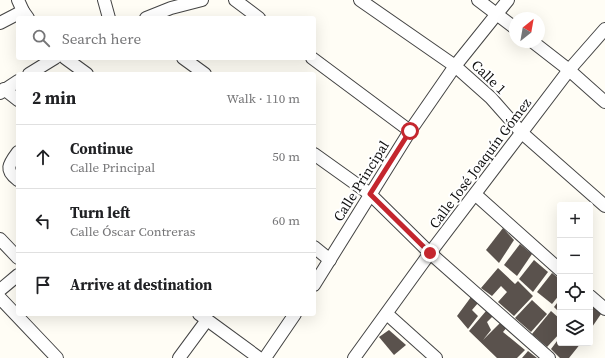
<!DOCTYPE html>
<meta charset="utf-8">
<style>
:root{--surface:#fff;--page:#f6f6f6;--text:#202124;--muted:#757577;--line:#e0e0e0}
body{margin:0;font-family:"Source Serif 4",serif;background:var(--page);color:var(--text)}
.controls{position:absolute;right:12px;bottom:12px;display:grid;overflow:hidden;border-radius:4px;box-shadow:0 4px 16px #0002}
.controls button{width:36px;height:36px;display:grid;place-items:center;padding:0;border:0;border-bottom:1px solid var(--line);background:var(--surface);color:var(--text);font:20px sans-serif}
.compass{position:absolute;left:509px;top:12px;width:36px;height:36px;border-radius:50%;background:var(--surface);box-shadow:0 4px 16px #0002;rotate:31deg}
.stop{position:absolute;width:12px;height:12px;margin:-9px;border:3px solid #c4262e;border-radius:50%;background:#fff}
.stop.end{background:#c4262e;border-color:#fff;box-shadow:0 1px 4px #0008}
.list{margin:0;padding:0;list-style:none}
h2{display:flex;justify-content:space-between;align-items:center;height:52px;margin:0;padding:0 16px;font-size:17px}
h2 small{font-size:13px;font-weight:400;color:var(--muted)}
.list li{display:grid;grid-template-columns:26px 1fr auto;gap:12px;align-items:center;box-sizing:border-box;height:64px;padding:0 16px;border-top:1px solid var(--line)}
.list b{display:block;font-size:15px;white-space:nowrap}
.list p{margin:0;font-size:13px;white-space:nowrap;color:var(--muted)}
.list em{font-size:13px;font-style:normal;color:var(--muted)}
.icon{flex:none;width:22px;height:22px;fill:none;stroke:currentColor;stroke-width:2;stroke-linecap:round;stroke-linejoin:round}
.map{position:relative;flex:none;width:605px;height:358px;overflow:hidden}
.search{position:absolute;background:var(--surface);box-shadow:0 4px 16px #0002;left:16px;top:16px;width:300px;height:44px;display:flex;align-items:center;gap:10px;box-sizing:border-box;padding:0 14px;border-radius:4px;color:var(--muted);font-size:15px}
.panel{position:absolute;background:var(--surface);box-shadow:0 4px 16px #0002;left:16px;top:72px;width:300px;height:244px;border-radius:4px}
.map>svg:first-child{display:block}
</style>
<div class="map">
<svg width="605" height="358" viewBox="0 0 605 358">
<rect width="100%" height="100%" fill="#fffdf5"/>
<g fill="#5a524d">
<polygon points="503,228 514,240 499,263 486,250"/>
<polygon points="520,244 532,254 517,276 504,265"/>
<polygon points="534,260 548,272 533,292 519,279"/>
<polygon points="498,268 515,284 518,281 533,296 514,316 498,302 507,292 501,286 492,296 481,288"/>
<polygon points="552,273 560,279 560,294 552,304 537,292"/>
<polygon points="471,297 478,303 472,310 478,316 468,329 457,316"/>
<polygon points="560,299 560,313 554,307"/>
<polygon points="532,300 547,314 531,332 515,318"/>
<polygon points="590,304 601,314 590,330"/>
<polygon points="486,311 493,316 487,322 491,330 483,340 502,321 508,326 503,332 525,350 517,358 497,358 469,331"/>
<polygon points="551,311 560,319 560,333 547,347 532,334"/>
<polygon points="389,330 406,345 394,355 379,337"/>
<polygon points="560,337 560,343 581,343 569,358 560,358 551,349"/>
<polygon points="528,351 537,358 522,358"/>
</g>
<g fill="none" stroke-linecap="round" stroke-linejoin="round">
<g stroke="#444" stroke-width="14">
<g id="minor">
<polyline points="18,0 23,11 28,18"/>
<polyline points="104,0 109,18"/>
<polyline points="235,0 259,18"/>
<polyline points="360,0 455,66 491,98 522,133 605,206"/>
<polyline points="478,0 515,28"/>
<polyline points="146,18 171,8 202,0"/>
<polyline points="0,23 23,11"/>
<polyline points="533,42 569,70 605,102"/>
<polyline points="65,58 87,74"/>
<polyline points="183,58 205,74"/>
<polyline points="312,58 410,131"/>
<polyline points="29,74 55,58"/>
<polyline points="4,89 18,100"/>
<polyline points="0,93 18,81"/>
<path d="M 18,152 C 9,164 4,170 18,180"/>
<polyline points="314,154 370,194 430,253 549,358"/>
<polyline points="476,195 560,270"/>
<polyline points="0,239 18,258"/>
<polyline points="314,247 330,260"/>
<polyline points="314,285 410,131 455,66 508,0"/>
<polyline points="0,290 18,275"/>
<polyline points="590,296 605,309"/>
<polyline points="0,298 57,358"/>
<polyline points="199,314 259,358"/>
<polyline points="387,314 436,358"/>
<polyline points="179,358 207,320"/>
<polyline points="265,358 295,314"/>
<polyline points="354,358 430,253 569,70 605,29"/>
</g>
</g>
<use href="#minor" stroke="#fff" stroke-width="12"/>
</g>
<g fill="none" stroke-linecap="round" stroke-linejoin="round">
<polyline stroke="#c4262e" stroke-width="5" points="410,131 370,194 430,253"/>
</g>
<g text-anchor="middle" stroke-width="4" stroke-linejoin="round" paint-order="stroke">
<g font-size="14" fill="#111" stroke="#fff">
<text transform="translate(489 77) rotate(44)" y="5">Calle 1</text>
<text transform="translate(480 163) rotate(-53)" y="5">Calle José Joaquín Gómez</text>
<text transform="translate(361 181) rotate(-58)" y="5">Calle Principal</text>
</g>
</g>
</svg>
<div class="controls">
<button>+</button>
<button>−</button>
<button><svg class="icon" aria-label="locate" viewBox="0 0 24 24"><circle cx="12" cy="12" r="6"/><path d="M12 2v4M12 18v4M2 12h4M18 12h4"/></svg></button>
<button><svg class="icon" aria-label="layers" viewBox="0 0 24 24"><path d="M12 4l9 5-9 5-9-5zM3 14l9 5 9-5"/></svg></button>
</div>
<svg class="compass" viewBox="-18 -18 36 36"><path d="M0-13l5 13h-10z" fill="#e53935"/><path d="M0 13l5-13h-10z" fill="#757577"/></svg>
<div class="stop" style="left:410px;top:131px"></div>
<div class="stop end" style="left:430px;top:253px"></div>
<div class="search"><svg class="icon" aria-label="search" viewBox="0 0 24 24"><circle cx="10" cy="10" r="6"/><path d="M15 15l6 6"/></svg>Search here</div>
<section class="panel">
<h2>2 min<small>Walk · 110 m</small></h2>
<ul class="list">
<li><svg class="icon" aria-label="ahead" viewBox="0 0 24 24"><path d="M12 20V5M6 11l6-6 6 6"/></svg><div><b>Continue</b><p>Calle Principal</p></div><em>50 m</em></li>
<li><svg class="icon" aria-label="left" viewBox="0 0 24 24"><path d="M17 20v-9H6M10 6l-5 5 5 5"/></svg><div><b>Turn left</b><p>Calle Óscar Contreras</p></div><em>60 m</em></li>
<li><svg class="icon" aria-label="arrive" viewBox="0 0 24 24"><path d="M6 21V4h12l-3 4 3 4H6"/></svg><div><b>Arrive at destination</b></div></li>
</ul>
</section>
</div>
